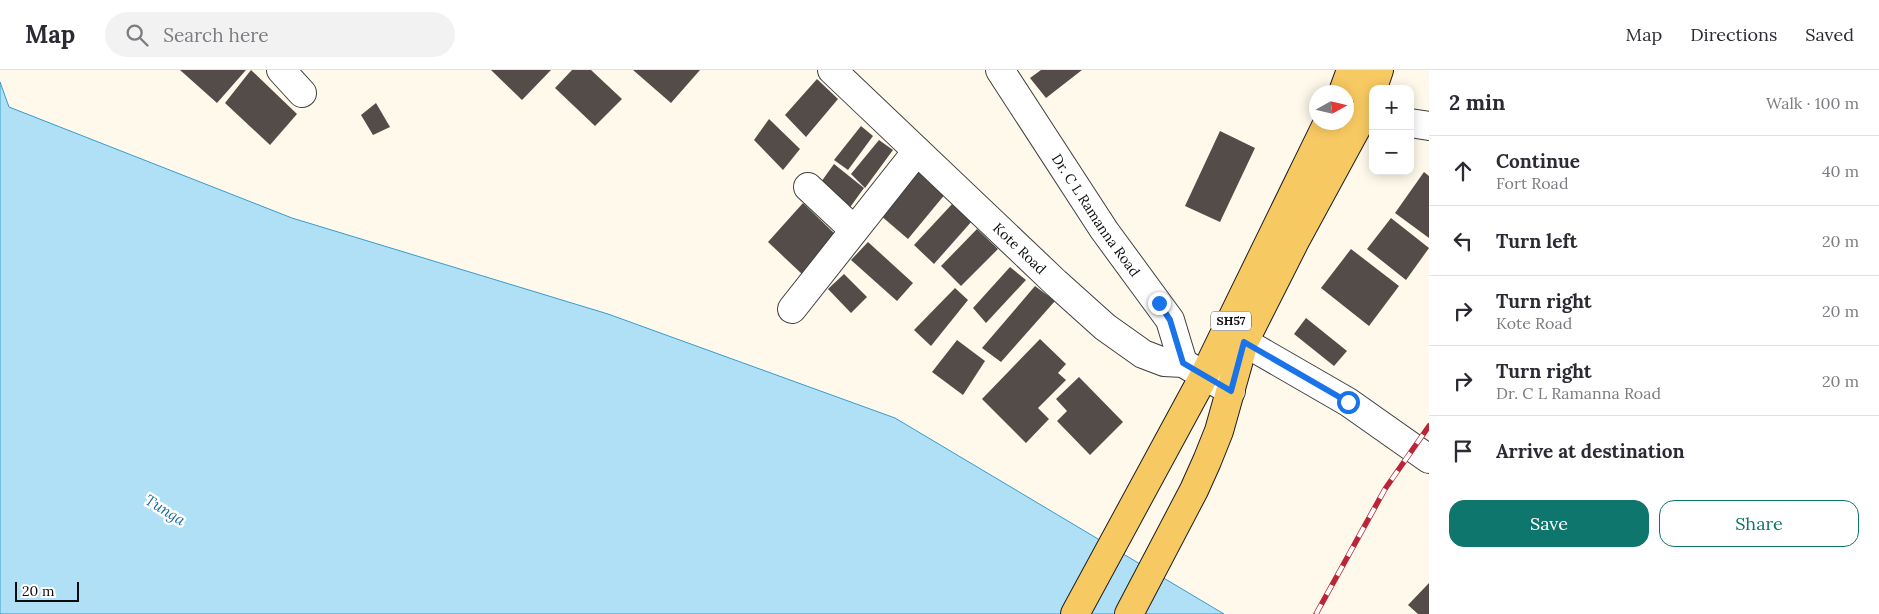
<!DOCTYPE html>
<meta charset="utf-8">
<style>
:root{--surface:#fff;--page:#f2f2f3;--text:#2b2b33;--muted:#7c7c81;--line:#e1e1e2;--accent:#0f766e}
body{margin:0;font-family:Lora,serif;background:var(--page);color:var(--text)}
.controls{position:absolute;right:15px;top:15px;display:grid;overflow:hidden;border-radius:10px;box-shadow:0 2px 12px #0003}
.controls button{width:45px;height:45px;display:grid;place-items:center;padding:0;border:0;border-bottom:1px solid var(--line);background:var(--surface);color:var(--text);font:25px sans-serif}
.compass{position:absolute;left:1309px;top:15px;width:45px;height:45px;border-radius:50%;background:var(--surface);box-shadow:0 2px 12px #0003;rotate:82deg}
.scale{position:absolute;left:15px;bottom:12px;width:64px;box-sizing:border-box;padding-left:5px;border:2px solid #0c0c0c;border-top:0;font-size:14px;line-height:18px;white-space:nowrap;color:#0c0c0c;-webkit-text-stroke:4px #fff;paint-order:stroke}
.stop{position:absolute;width:15px;height:15px;margin:-11px;border:4px solid #1a73e8;border-radius:50%;background:#fff}
.stop.end{background:#1a73e8;border-color:#fff;box-shadow:0 1px 5px #0008}
.list{margin:0;padding:0;list-style:none}
h2{display:flex;justify-content:space-between;align-items:center;height:65px;margin:0;padding:0 20px;font-size:21px}
h2 small{font-size:16px;font-weight:400;color:var(--muted)}
.list li{display:grid;grid-template-columns:32px 1fr auto;gap:15px;align-items:center;box-sizing:border-box;height:70px;padding:0 20px;border-top:1px solid var(--line)}
.list b{display:block;font-size:19px;white-space:nowrap}
.list p{margin:0;font-size:16px;white-space:nowrap;color:var(--muted)}
.list em{font-size:16px;font-style:normal;color:var(--muted)}
.actions{display:flex;gap:10px;padding:15px 20px}
.actions a{flex:1;padding:11px 0;border:1px solid var(--accent);border-radius:15px;text-align:center;font-size:18px;color:var(--accent)}
.actions .main{background:var(--accent);color:#fff}
.icon{flex:none;width:28px;height:28px;fill:none;stroke:currentColor;stroke-width:2;stroke-linecap:round;stroke-linejoin:round}
.map{position:relative;flex:none;width:1429px;height:544px;overflow:hidden}
header{display:flex;align-items:center;gap:30px;box-sizing:border-box;height:70px;padding:0 25px;background:var(--surface);border-bottom:1px solid var(--line)}
header strong{font-size:24px}
nav{display:flex;gap:28px;margin-inline-start:auto;font-size:18px}
.search{width:350px;height:45px;background:var(--page);display:flex;align-items:center;gap:12px;box-sizing:border-box;padding:0 18px;border-radius:28px;color:var(--muted);font-size:19px}
main{display:flex}
aside{flex:1;background:var(--surface)}
.map>svg:first-child{display:block}
</style>
<header>
<strong>Map</strong>
<div class="search"><svg class="icon" aria-label="search" viewBox="0 0 24 24"><circle cx="10" cy="10" r="6"/><path d="M15 15l6 6"/></svg>Search here</div>
<nav><a>Map</a><a>Directions</a><a>Saved</a></nav>
</header>
<main>
<div class="map">
<svg width="1429" height="544" viewBox="0 0 1429 544">
<rect width="100%" height="100%" fill="#fff9eb"/>
<polygon fill="#b0e0f5" stroke="#389bcc" points="0,12 9,37 292,148 608,244 895,348 1224,544 0,544"/>
<g fill="#544c48">
<polygon points="180,0 246,0 217,33"/>
<polygon points="251,0 297,44 270,75 225,33"/>
<polygon points="491,0 551,0 522,30"/>
<polygon points="572,0 591,0 622,29 595,56 555,18"/>
<polygon points="633,0 700,0 671,33"/>
<polygon points="1041,0 1082,0 1046,28 1030,8"/>
<polygon points="817,9 838,29 806,67 785,45"/>
<polygon points="376,33 390,57 373,65 361,45"/>
<polygon points="769,49 800,79 783,100 754,70"/>
<polygon points="861,56 873,66 848,100 834,90"/>
<polygon points="1220,61 1255,78 1220,152 1185,136"/>
<polygon points="879,70 893,80 865,118 851,104"/>
<polygon points="923,93 951,117 908,169 880,145"/>
<polygon points="834,94 864,118 843,147 816,119"/>
<polygon points="1424,102 1429,106 1429,168 1395,143"/>
<polygon points="954,132 972,151 934,194 914,175"/>
<polygon points="803,133 835,164 803,205 768,172"/>
<polygon points="1391,148 1429,178 1406,210 1367,179"/>
<polygon points="977,159 998,179 961,216 941,196"/>
<polygon points="868,172 913,213 897,231 851,190"/>
<polygon points="1351,179 1399,216 1369,256 1321,218"/>
<polygon points="1010,197 1026,210 986,253 973,238"/>
<polygon points="844,204 867,227 851,243 828,219"/>
<polygon points="1035,216 1055,231 1001,292 982,278"/>
<polygon points="955,218 968,230 931,276 914,260"/>
<polygon points="1306,248 1347,281 1334,296 1294,264"/>
<polygon points="1040,269 1066,294 1058,303 1066,310 1038,338 1049,349 1026,373 982,329"/>
<polygon points="957,270 985,291 963,325 932,302"/>
<polygon points="1079,307 1123,352 1090,385 1057,351 1067,341 1056,329"/>
<polygon points="1429,513 1429,544 1418,544 1408,535"/>
</g>
<g fill="none" stroke-linecap="round" stroke-linejoin="round">
<g stroke="#3f3f3f" stroke-width="30">
<g id="minor">
<polyline points="281,0 302,23"/>
<path id="s1" d="M 832,0 L 1056,213 L 1105,257 L 1143,284 L 1164,292 L 1183,293 L 1231,321"/>
<path id="s2" d="M 1000,0 L 1104,160 L 1170,250 L 1183,293"/>
<polyline points="1410,53 1429,56"/>
<polyline points="808,117 854,160"/>
<polyline points="792,239 917,81"/>
<polyline points="1244,272 1348,332 1429,389"/>
</g>
</g>
<g stroke="#1d1d1d" stroke-width="30">
<g id="major">
<polyline points="1343,22 1351,0"/>
<polyline points="1075,544 1204,306 1328,52"/>
<polyline points="1129,544 1194,420 1207,391 1219,361 1244,272 1296,169 1364,44 1379,0"/>
</g>
</g>
<use href="#minor" stroke="#fff" stroke-width="28"/>
<use href="#major" stroke="#f7c962" stroke-width="28"/>
<g stroke="#ba2537" stroke-width="5.5">
<polyline id="rail" points="1316,544 1385,419 1429,356"/>
</g>
<use href="#rail" stroke="#fff" stroke-width="4" stroke-dasharray="11" stroke-linecap="butt"/>
</g>
<g fill="none" stroke-linecap="round" stroke-linejoin="round">
<polyline stroke="#1a73e8" stroke-width="6" points="1159,233 1170,250 1183,293 1231,321 1244,272 1348,332"/>
</g>
<g text-anchor="middle" stroke-width="5" stroke-linejoin="round" paint-order="stroke">
<rect fill="#fff" stroke="#555" stroke-width="1" x="1211" y="241.5" width="40" height="19" rx="4"/>
<g font-size="12" font-weight="bold" fill="#0c0c0c">
<text x="1231" y="255">SH57</text>
</g>
<g font-size="14" fill="#0c0c0c" stroke="#fff">
<text dy="5" stroke="none"><textPath href="#s2" startOffset="174">Dr. C L Ramanna Road</textPath></text>
<text dy="5" stroke="none"><textPath href="#s1" startOffset="259">Kote Road</textPath></text>
</g>
<g font-size="15" font-style="italic" fill="#176b9c" stroke="#fff">
<text transform="translate(165 440) rotate(32)" y="5">Tunga</text>
</g>
</g>
</svg>
<div class="controls">
<button>+</button>
<button>−</button>
</div>
<svg class="compass" viewBox="-18 -18 36 36"><path d="M0-13l5 13h-10z" fill="#e53935"/><path d="M0 13l5-13h-10z" fill="#7c7c81"/></svg>
<div class="scale">20 m</div>
<div class="stop" style="left:1348px;top:332px"></div>
<div class="stop end" style="left:1159px;top:233px"></div>
</div>
<aside>
<h2>2 min<small>Walk · 100 m</small></h2>
<ul class="list">
<li><svg class="icon" aria-label="ahead" viewBox="0 0 24 24"><path d="M12 20V5M6 11l6-6 6 6"/></svg><div><b>Continue</b><p>Fort Road</p></div><em>40 m</em></li>
<li><svg class="icon" aria-label="left" viewBox="0 0 24 24"><path d="M17 20v-9H6M10 6l-5 5 5 5"/></svg><div><b>Turn left</b></div><em>20 m</em></li>
<li><svg class="icon" aria-label="right" viewBox="0 0 24 24"><path d="M7 20v-9h11M14 6l5 5-5 5"/></svg><div><b>Turn right</b><p>Kote Road</p></div><em>20 m</em></li>
<li><svg class="icon" aria-label="right" viewBox="0 0 24 24"><path d="M7 20v-9h11M14 6l5 5-5 5"/></svg><div><b>Turn right</b><p>Dr. C L Ramanna Road</p></div><em>20 m</em></li>
<li><svg class="icon" aria-label="arrive" viewBox="0 0 24 24"><path d="M6 21V4h12l-3 4 3 4H6"/></svg><div><b>Arrive at destination</b></div></li>
</ul>
<div class="actions"><a class="main">Save</a><a>Share</a></div>
</aside>
</main>
